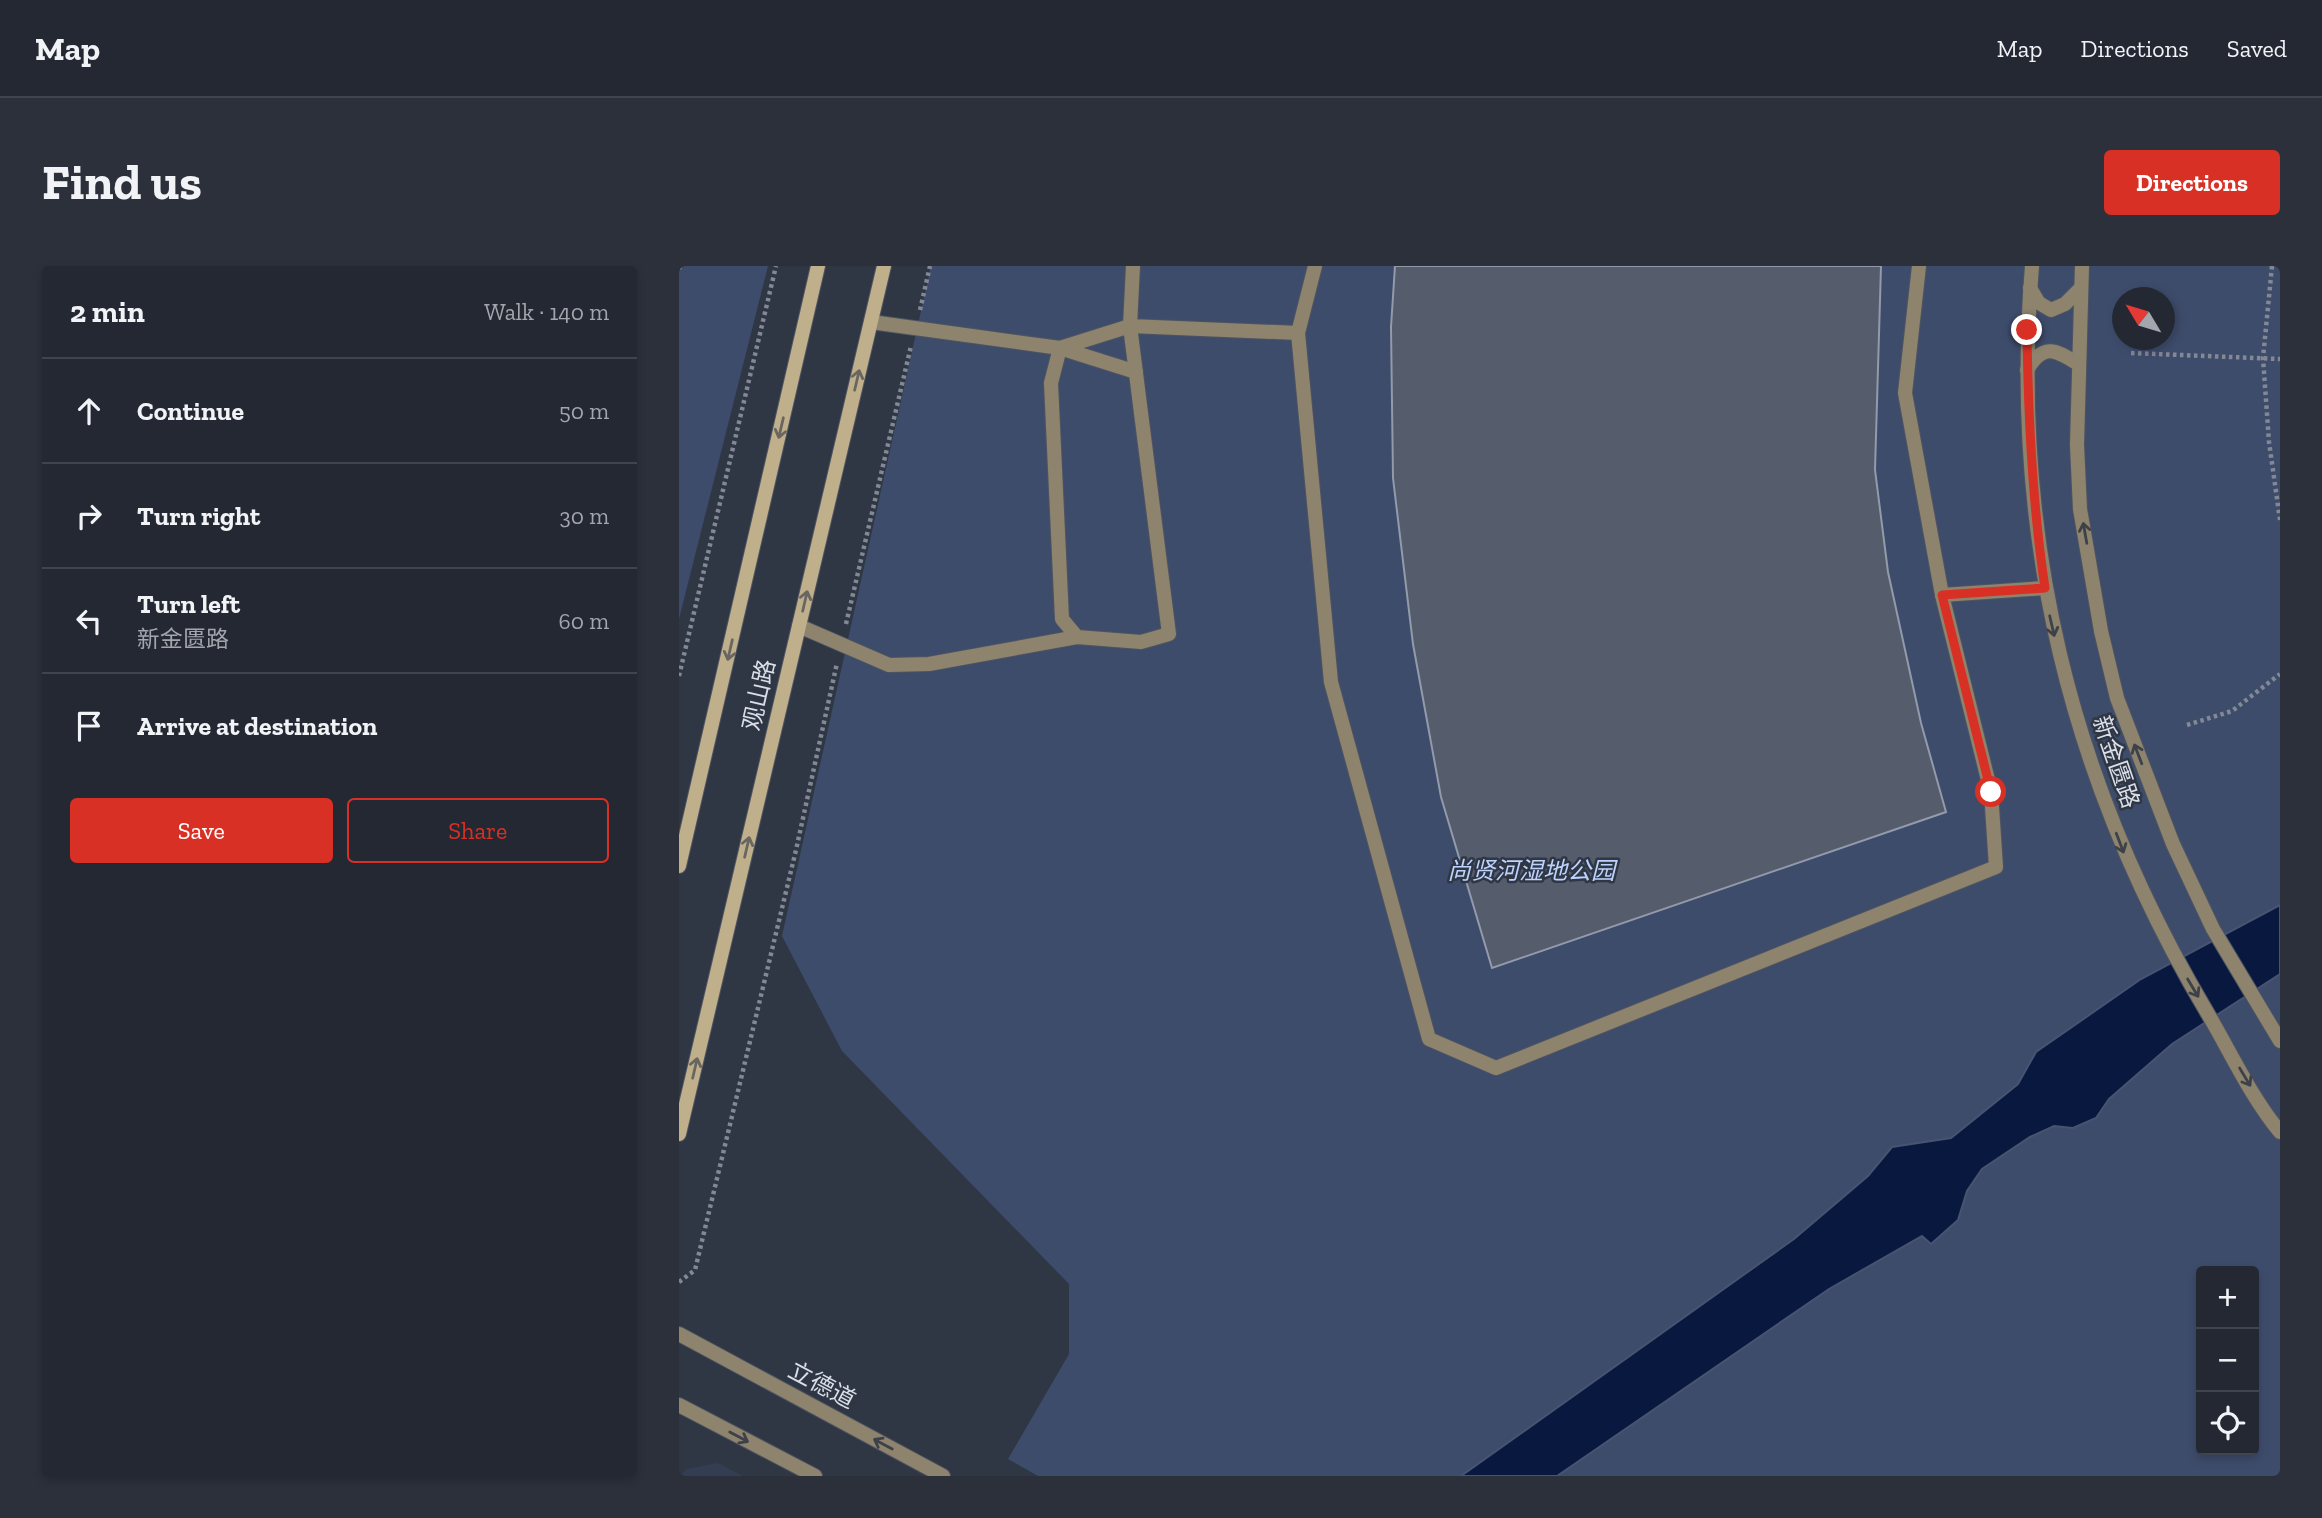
<!DOCTYPE html>
<meta charset="utf-8">
<style>
:root{--surface:#232833;--page:#2b303b;--text:#f1f3f6;--muted:#a3a6ac;--line:#40444e;--accent:#d93025}
body{margin:0;font-family:"Zilla Slab","Noto Sans SC",serif;background:var(--page);color:var(--text)}
.controls{position:absolute;right:21px;bottom:21px;display:grid;overflow:hidden;border-radius:7px;box-shadow:0 4px 10px #0003}
.controls button{width:63px;height:63px;display:grid;place-items:center;padding:0;border:0;border-bottom:2px solid var(--line);background:var(--surface);color:var(--text);font:35px sans-serif}
.compass{position:absolute;left:1433px;top:21px;width:63px;height:63px;border-radius:50%;background:var(--surface);box-shadow:0 4px 10px #0003;rotate:308deg}
.stop{position:absolute;width:21px;height:21px;margin:-16px;border:5px solid #d93025;border-radius:50%;background:#fff}
.stop.end{background:#d93025;border-color:#fff;box-shadow:0 2px 7px #0008}
.list{margin:0;padding:0;list-style:none}
h2{display:flex;justify-content:space-between;align-items:center;height:91px;margin:0;padding:0 28px;font-size:30px}
h2 small{font-size:23px;font-weight:400;color:var(--muted)}
.list li{display:grid;grid-template-columns:46px 1fr auto;gap:21px;align-items:center;box-sizing:border-box;height:105px;padding:0 28px;border-top:2px solid var(--line)}
.list b{display:block;font-size:26px;white-space:nowrap}
.list p{margin:0;font-size:23px;white-space:nowrap;color:var(--muted)}
.list em{font-size:23px;font-style:normal;color:var(--muted)}
.actions{display:flex;gap:14px;padding:21px 28px}
.actions a{flex:1;padding:16px 0;border:2px solid var(--accent);border-radius:7px;text-align:center;font-size:24px;color:var(--accent)}
.actions .main{background:var(--accent);color:#fff}
.icon{flex:none;width:38px;height:38px;fill:none;stroke:currentColor;stroke-width:2;stroke-linecap:round;stroke-linejoin:round}
.map{position:relative;flex:none;width:1601px;height:1210px;overflow:hidden;border-radius:7px}
header{display:flex;align-items:center;gap:42px;box-sizing:border-box;height:98px;padding:0 35px;background:var(--surface);border-bottom:2px solid var(--line)}
header strong{font-size:33px}
nav{display:flex;gap:38px;margin-inline-start:auto;font-size:24px}
.intro{display:flex;align-items:center;justify-content:space-between;box-sizing:border-box;height:168px;padding:0 42px}
h1{margin:0;font-size:49px}
.button{padding:18px 32px;border-radius:7px;background:var(--accent);color:#fff;font-size:24px;font-weight:700}
main{display:flex;gap:42px;padding:0 42px}
aside{flex:1;background:var(--surface);border-radius:7px;box-shadow:0 4px 10px #0003}
.map>svg:first-child{display:block}
</style>
<header>
<strong>Map</strong>
<nav><a>Map</a><a>Directions</a><a>Saved</a></nav>
</header>
<div class="intro"><h1>Find us</h1><a class="button">Directions</a></div>
<main>
<aside>
<h2>2 min<small>Walk · 140 m</small></h2>
<ul class="list">
<li><svg class="icon" aria-label="ahead" viewBox="0 0 24 24"><path d="M12 20V5M6 11l6-6 6 6"/></svg><div><b>Continue</b></div><em>50 m</em></li>
<li><svg class="icon" aria-label="right" viewBox="0 0 24 24"><path d="M7 20v-9h11M14 6l5 5-5 5"/></svg><div><b>Turn right</b></div><em>30 m</em></li>
<li><svg class="icon" aria-label="left" viewBox="0 0 24 24"><path d="M17 20v-9H6M10 6l-5 5 5 5"/></svg><div><b>Turn left</b><p>新金匮路</p></div><em>60 m</em></li>
<li><svg class="icon" aria-label="arrive" viewBox="0 0 24 24"><path d="M6 21V4h12l-3 4 3 4H6"/></svg><div><b>Arrive at destination</b></div></li>
</ul>
<div class="actions"><a class="main">Save</a><a>Share</a></div>
</aside>
<div class="map">
<svg width="1601" height="1210" viewBox="0 0 1601 1210">
<rect width="100%" height="100%" fill="#2f3644"/>
<polygon fill="#343e52" points="39,1197 64,1210 1,1210 7,1203"/>
<g fill="#3e4c6c" fill-rule="evenodd">
<polygon points="0,0 89,0 0,353"/>
<path d="M 252,0 L 1601,0 L 1601,1210 L 359,1210 L 329,1193 L 390,1088 L 390,1018 L 163,785 L 103,670 ZM 1444,32 L 1486,32 L 1486,74 L 1444,74 ZM 1522,1005 L 1575,1005 L 1575,1184 L 1522,1184 Z"/>
</g>
<polygon fill="#09183f" stroke="#475371" stroke-width="2" points="1601,639 1601,708 1493,778 1430,833 1417,852 1394,862 1375,860 1351,871 1303,903 1288,925 1279,954 1252,978 1243,970 1150,1023 878,1210 782,1210 1115,973 1189,910 1213,881 1272,872 1339,818 1357,786 1462,713"/>
<polygon fill="#555c6c" stroke="#929aab" stroke-width="2" points="716,0 1202,0 1196,204 1209,306 1242,457 1267,546 813,702 762,531 734,378 714,212 712,61"/>
<g fill="none" stroke-linecap="round" stroke-linejoin="round">
<g stroke="#4e5461" stroke-width="16">
<g id="service">
<polyline points="454,0 451,60 619,67"/>
<polyline points="636,0 619,67 652,416 750,773 817,802 1317,601 1312,526 1263,329 1226,127 1240,0"/>
<polyline points="1351,22 1360,37 1372,44 1386,38 1401,23"/>
<polyline points="192,56 381,82 457,106"/>
<path d="M 1348,104 C 1364,77 1376,83 1399,98"/>
<polyline points="1263,329 1366,322"/>
<polyline points="120,360 210,399 250,398 398,371 462,376 490,368 451,60 381,82 372,117 383,353 398,371"/>
</g>
</g>
<g stroke="#4e5461" stroke-width="16">
<g id="tertiary">
<path d="M 1353,0 C 1331,270 1391,516 1529,748 C 1552,787 1572,831 1601,866"/>
<polyline points="1403,0 1398,179 1401,243 1422,365 1438,432 1494,578 1534,663 1601,775"/>
<polyline points="0,1068 264,1210"/>
<polyline points="0,1139 136,1210"/>
</g>
</g>
<g stroke="#4e5461" stroke-width="16">
<g id="secondary">
<polyline points="0,600 139,0"/>
<polyline points="0,868 205,0"/>
</g>
</g>
<g stroke="#828894" stroke-width="4.5" stroke-dasharray="3.5 3.5" stroke-linecap="butt">
<polyline points="1593,0 1584,92 1590,176 1601,254"/>
<polyline points="0,3 1,0"/>
<polyline points="241,44 251,0"/>
<polyline points="1452,87 1601,93"/>
<polyline points="167,358 232,80"/>
<polyline points="0,410 97,0"/>
<polyline points="1508,459 1553,445 1601,408"/>
<polyline points="0,1016 16,1004 117,584 158,397"/>
</g>
<use href="#service" stroke="#8e846d" stroke-width="14"/>
<use href="#tertiary" stroke="#8e846d" stroke-width="14"/>
<use href="#secondary" stroke="#c0af8b" stroke-width="14"/>
</g>
<defs><path id="oneway-shaft" d="M-6 0H5M1.5-3L5.5 0L1.5 3" fill="none" stroke-width="1.6" stroke-linecap="round" stroke-linejoin="round" transform="scale(1.75)"/></defs>
<g stroke="#696660">
<use href="#oneway-shaft" transform="translate(178 114) rotate(-77)"/>
<use href="#oneway-shaft" transform="translate(102 162) rotate(103)"/>
<use href="#oneway-shaft" transform="translate(126 335) rotate(-77)"/>
<use href="#oneway-shaft" transform="translate(51 384) rotate(103)"/>
<use href="#oneway-shaft" transform="translate(68 581) rotate(-77)"/>
<use href="#oneway-shaft" transform="translate(16 802) rotate(-77)"/>
</g>
<g stroke="#3d424a">
<use href="#oneway-shaft" transform="translate(1406 267) rotate(-100)"/>
<use href="#oneway-shaft" transform="translate(1373 360) rotate(77)"/>
<use href="#oneway-shaft" transform="translate(1459 488) rotate(-111)"/>
<use href="#oneway-shaft" transform="translate(1441 577) rotate(69)"/>
<use href="#oneway-shaft" transform="translate(1514 722) rotate(59)"/>
<use href="#oneway-shaft" transform="translate(1566 811) rotate(59)"/>
<use href="#oneway-shaft" transform="translate(60 1171) rotate(28)"/>
<use href="#oneway-shaft" transform="translate(204 1178) rotate(-152)"/>
</g>
<g fill="none" stroke-linecap="round" stroke-linejoin="round">
<path stroke="#d93025" stroke-width="9" d="M 1312,526 L 1263,329 L 1366,322 C 1353,236 1349,150 1348,64"/>
</g>
<g text-anchor="middle" stroke-width="5" stroke-linejoin="round" paint-order="stroke">
<g font-size="24" fill="#d9dee7" stroke="#2f3644">
<text transform="translate(80 429) rotate(-77)" y="8">观山路</text>
<text transform="translate(1437 496) rotate(71)" y="8">新金匮路</text>
<text transform="translate(143 1119) rotate(28)" y="8">立德道</text>
</g>
<g font-size="24" font-style="italic" fill="#bdd2fd" stroke="#2f3644">
<text x="852" y="613">尚贤河湿地公园</text>
</g>
</g>
</svg>
<div class="controls">
<button>+</button>
<button>−</button>
<button><svg class="icon" aria-label="locate" viewBox="0 0 24 24"><circle cx="12" cy="12" r="6"/><path d="M12 2v4M12 18v4M2 12h4M18 12h4"/></svg></button>
</div>
<svg class="compass" viewBox="-18 -18 36 36"><path d="M0-13l5 13h-10z" fill="#e53935"/><path d="M0 13l5-13h-10z" fill="#a3a6ac"/></svg>
<div class="stop" style="left:1312px;top:526px"></div>
<div class="stop end" style="left:1348px;top:64px"></div>
</div>
</main>
